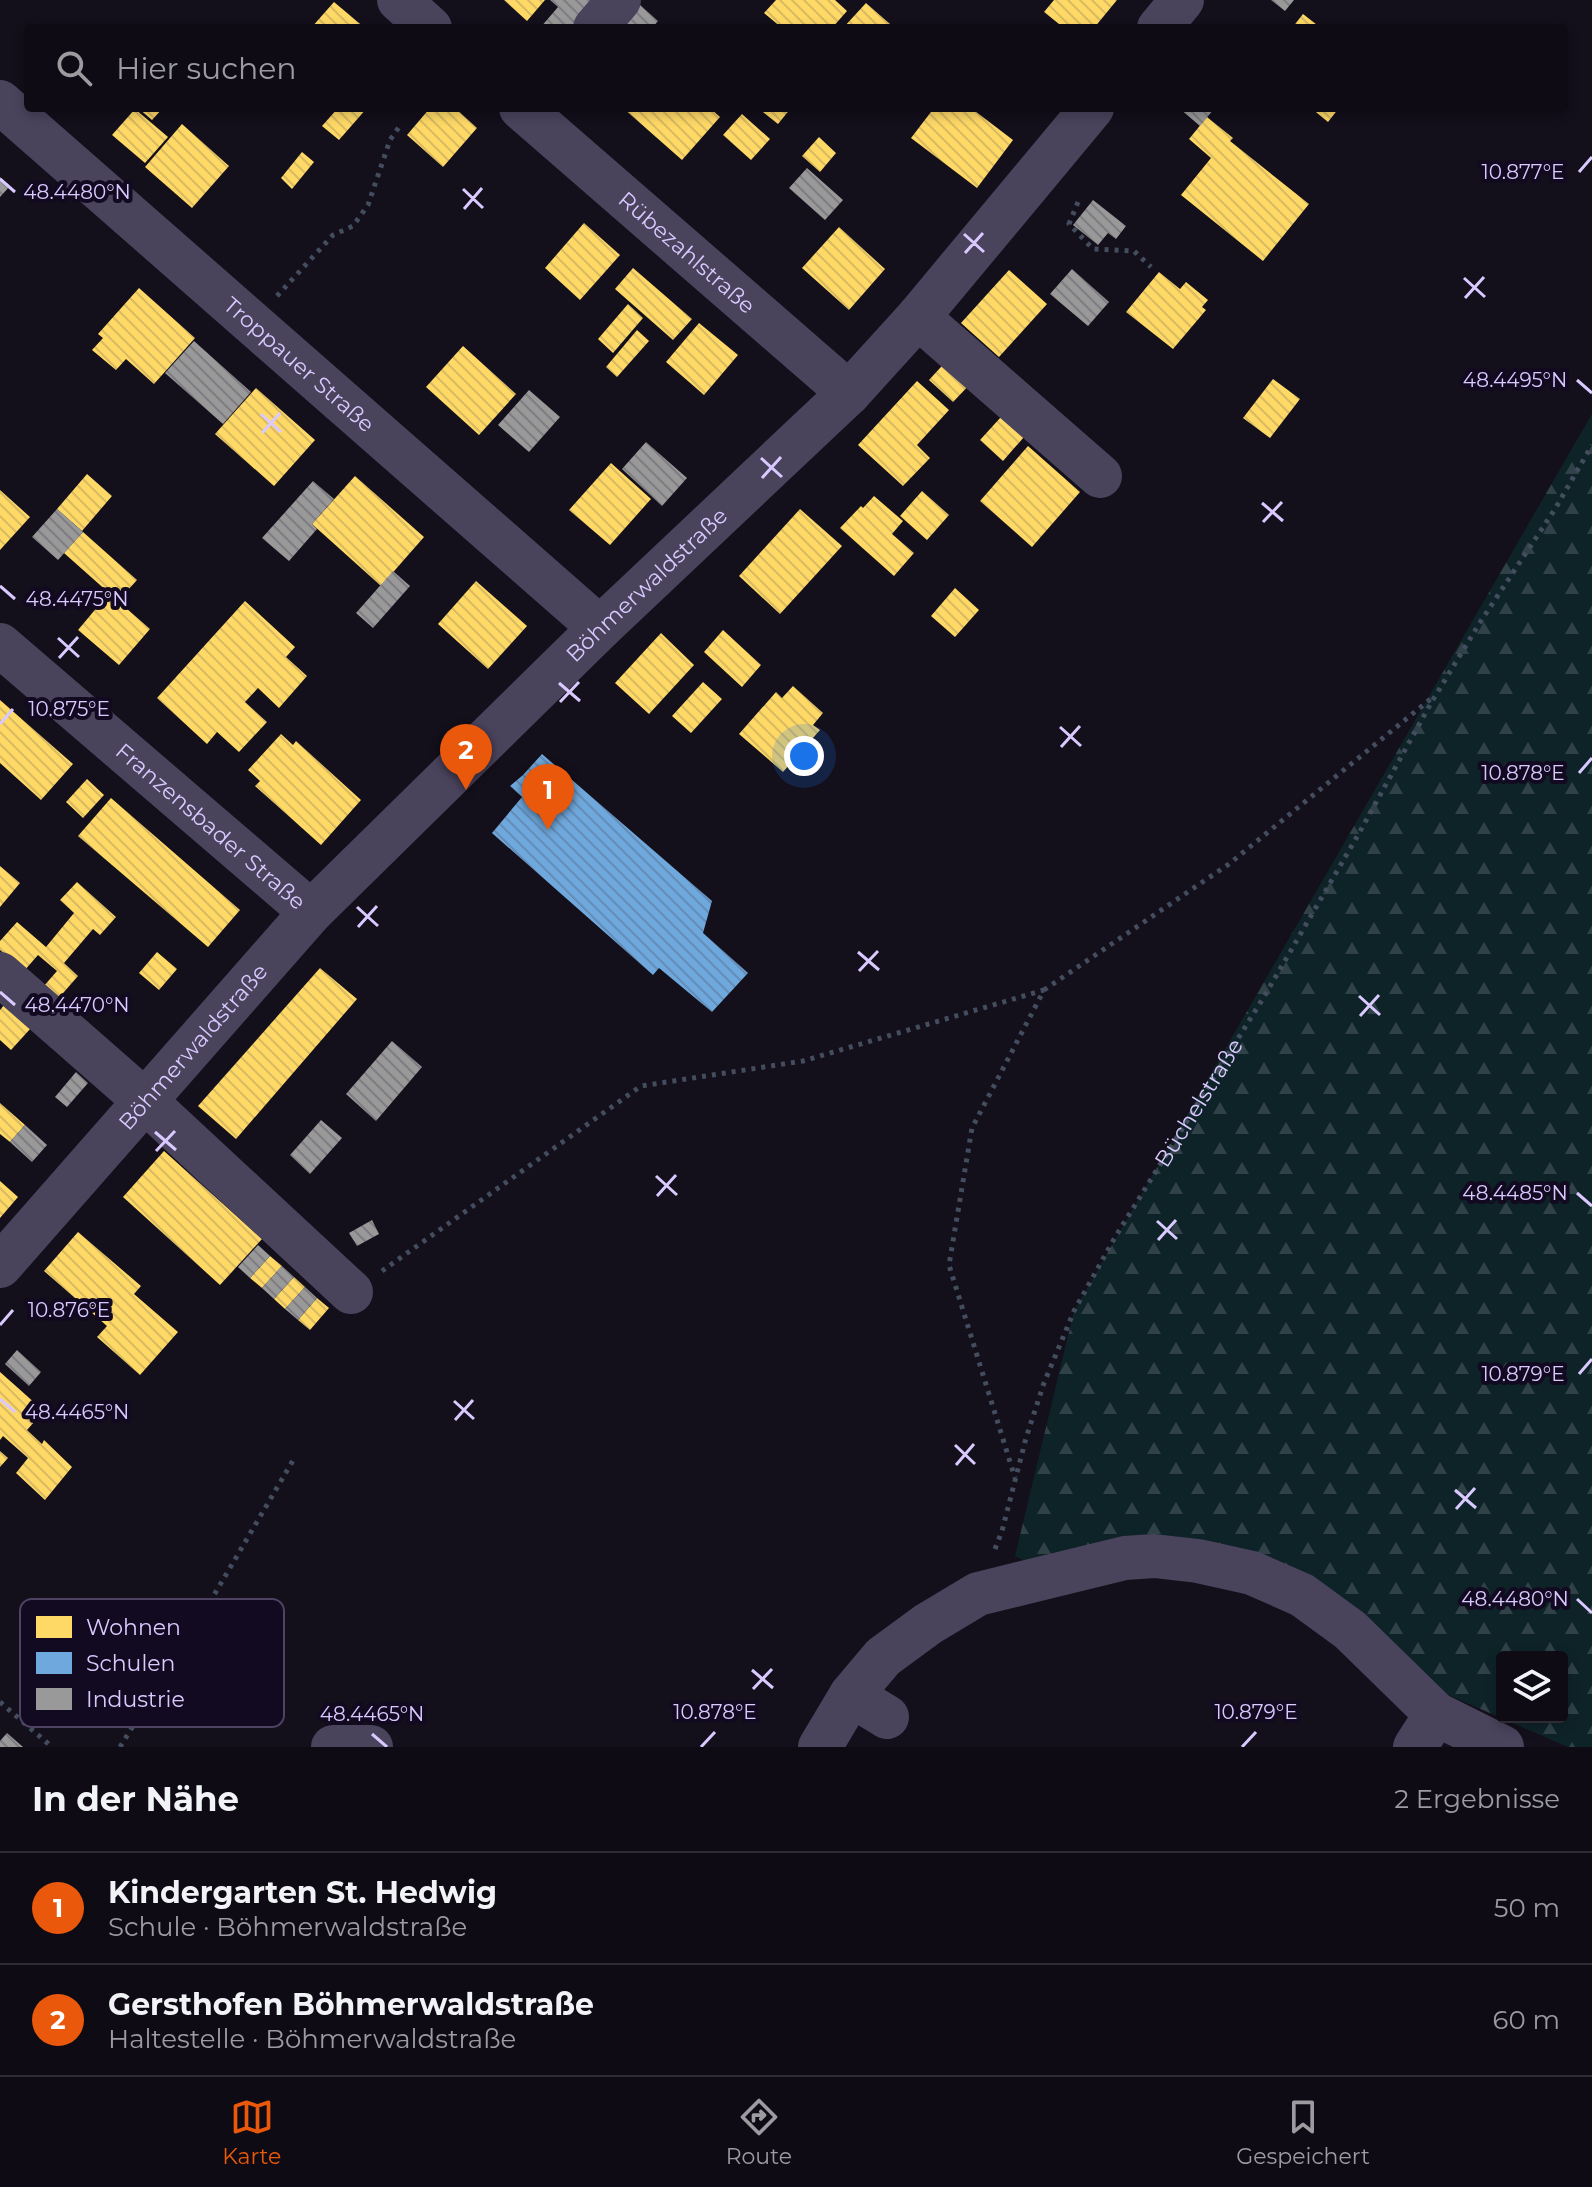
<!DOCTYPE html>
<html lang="de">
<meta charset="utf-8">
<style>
:root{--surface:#0e0b14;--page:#1c1922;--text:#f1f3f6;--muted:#9b9ba0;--line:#2e2b34;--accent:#ea580c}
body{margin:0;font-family:Montserrat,sans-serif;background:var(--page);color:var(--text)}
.controls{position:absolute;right:24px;bottom:24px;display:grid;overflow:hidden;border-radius:8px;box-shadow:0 4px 12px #0003}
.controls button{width:72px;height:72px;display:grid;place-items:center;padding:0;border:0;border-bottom:2px solid var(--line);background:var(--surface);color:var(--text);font:40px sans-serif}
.you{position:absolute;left:804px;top:756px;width:28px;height:28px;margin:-20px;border:6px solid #fff;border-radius:50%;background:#1a73e8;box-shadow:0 0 0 12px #1a73e833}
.badge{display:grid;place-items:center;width:52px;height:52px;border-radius:50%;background:var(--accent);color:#fff;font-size:26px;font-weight:700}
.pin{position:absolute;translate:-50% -66px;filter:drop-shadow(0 2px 4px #0008)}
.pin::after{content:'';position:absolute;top:42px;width:28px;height:24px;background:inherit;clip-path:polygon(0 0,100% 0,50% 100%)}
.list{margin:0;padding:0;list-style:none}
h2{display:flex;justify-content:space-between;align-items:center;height:104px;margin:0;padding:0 32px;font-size:34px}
h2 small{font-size:26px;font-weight:400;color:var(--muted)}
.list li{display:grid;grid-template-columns:52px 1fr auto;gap:24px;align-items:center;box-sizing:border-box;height:112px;padding:0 32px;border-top:2px solid var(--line)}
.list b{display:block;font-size:30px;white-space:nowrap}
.list p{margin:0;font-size:26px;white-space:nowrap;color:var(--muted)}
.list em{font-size:26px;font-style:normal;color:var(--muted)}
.icon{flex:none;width:44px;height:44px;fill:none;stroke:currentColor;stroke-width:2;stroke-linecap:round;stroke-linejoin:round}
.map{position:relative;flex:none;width:1592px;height:1747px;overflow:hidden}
.search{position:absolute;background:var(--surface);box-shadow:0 4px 12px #0003;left:24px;right:24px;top:24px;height:88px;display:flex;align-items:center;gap:20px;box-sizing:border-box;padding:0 28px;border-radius:8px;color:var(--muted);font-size:30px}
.sheet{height:328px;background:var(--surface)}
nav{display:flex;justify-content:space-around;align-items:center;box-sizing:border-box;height:112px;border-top:2px solid var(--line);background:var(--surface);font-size:22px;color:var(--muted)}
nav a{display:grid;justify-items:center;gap:4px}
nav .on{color:var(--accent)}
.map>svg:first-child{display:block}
</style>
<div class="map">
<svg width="1592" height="1747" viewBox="0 0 1592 1747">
<defs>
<pattern id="forest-firs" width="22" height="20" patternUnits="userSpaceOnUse" patternTransform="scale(2)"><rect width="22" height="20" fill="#0e2328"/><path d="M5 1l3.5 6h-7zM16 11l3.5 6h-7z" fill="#304248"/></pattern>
<pattern id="homes-back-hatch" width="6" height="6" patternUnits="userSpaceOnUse" patternTransform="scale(2)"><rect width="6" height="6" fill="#ffd966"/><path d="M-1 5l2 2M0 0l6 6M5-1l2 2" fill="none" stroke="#d9ba61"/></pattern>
<pattern id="schools-back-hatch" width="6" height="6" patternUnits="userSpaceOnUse" patternTransform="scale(2)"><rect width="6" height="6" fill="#6fa8dc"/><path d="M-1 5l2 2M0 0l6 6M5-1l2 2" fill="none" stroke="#648db8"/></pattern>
<pattern id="industry-back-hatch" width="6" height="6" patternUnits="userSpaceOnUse" patternTransform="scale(2)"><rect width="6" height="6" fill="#999"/><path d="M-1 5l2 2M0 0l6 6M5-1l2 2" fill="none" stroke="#7f7d82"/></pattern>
</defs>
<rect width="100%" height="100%" fill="#130f1b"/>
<path fill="url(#forest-firs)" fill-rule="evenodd" d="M 1592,414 L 1592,1747 L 1568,1747 L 1439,1691 L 1291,1569 L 1027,1562 L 1015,1556 L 1074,1311 ZM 1502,1657 L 1562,1657 L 1562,1717 L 1502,1717 Z"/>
<g fill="url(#homes-back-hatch)">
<polygon points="504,0 545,0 527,21"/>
<polygon points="776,0 835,0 847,11 832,28 782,28 764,13"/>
<polygon points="1054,0 1117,0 1094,28 1064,28 1044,12"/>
<polygon points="334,2 365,28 311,28"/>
<polygon points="866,3 890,24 886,28 843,28"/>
<polygon points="1303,14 1321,28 1292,28"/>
<polygon points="138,108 163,108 152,120"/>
<polygon points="338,108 367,108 339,140 322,126"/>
<polygon points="430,108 455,108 477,128 443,167 407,135"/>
<polygon points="623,108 710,108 720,117 682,160"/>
<polygon points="758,108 791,108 778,124"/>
<polygon points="934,108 971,108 1013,140 977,188 911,138"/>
<polygon points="1311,108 1339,108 1328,122"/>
<polygon points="135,109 168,137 145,163 112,135"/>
<polygon points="742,114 770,139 751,160 723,135"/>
<polygon points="1207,117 1233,138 1230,141 1309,204 1263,261 1181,195 1211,158 1189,139"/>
<polygon points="182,124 229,166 192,208 145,167"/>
<polygon points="819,137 836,153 820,172 802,156"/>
<polygon points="302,152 314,162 292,189 281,178"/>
<polygon points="584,223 620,255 580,300 545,268"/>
<polygon points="839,227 885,269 849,310 802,268"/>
<polygon points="633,268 692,319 673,340 615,289"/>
<polygon points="1009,270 1047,304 999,357 961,323"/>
<polygon points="1159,272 1180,289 1186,282 1208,300 1202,307 1206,310 1173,349 1126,312"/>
<polygon points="139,288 195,338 154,384 126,359 116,370 92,350 103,338 98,334"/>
<polygon points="628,304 643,318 613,353 598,339"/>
<polygon points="699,323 738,355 704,395 666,362"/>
<polygon points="637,330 649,341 617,377 606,367"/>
<polygon points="463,346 516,394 479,435 426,387"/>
<polygon points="951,356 975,379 953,402 929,380"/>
<polygon points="1273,379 1300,399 1270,438 1243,418"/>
<polygon points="917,381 949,410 917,445 930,458 903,486 858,445"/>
<polygon points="256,388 315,440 274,486 215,434"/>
<polygon points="1001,417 1024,437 1003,461 980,440"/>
<polygon points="1028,446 1080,492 1032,547 980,501"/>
<polygon points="611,463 651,499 610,545 569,510"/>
<polygon points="87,474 112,496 82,531 57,509"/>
<polygon points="355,476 424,537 381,586 312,524"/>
<polygon points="0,490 30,517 0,550"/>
<polygon points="922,491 949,515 927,540 900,516"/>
<polygon points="874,496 903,521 892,534 914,553 894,576 840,528 861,506 863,508"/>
<polygon points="800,509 842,546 780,614 739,576"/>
<polygon points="83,532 137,580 118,601 150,629 119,665 78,630 109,593 64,553"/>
<polygon points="476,581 527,626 488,669 438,624"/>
<polygon points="955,588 979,610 955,637 931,616"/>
<polygon points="245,601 295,647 286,657 307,676 279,708 258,688 245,702 267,722 239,752 217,732 207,744 157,698"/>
<polygon points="723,630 761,665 742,687 704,652"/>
<polygon points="661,633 694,665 649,714 615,683"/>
<polygon points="703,682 722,699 691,733 672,716"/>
<polygon points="793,686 823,713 813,725 820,730 783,772 739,734 776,692 782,698"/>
<polygon points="0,700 73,764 41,800 0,763"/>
<polygon points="281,734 293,745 296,741 361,800 321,845 255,786 260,781 248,770"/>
<polygon points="87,779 104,795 83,818 66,802"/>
<polygon points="111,798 240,910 208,947 78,836"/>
<polygon points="0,866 20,883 0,907"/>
<polygon points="77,882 116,917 100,935 93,929 64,963 78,976 57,1000 43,987 57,971 38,955 24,971 0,950 0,941 17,922 46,947 74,913 60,900"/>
<polygon points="157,952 177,969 159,990 139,973"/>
<polygon points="320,968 357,999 236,1139 198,1106"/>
<polygon points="4,1005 31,1028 11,1050 0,1040 0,1010"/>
<polygon points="0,1103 25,1125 10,1142 0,1134"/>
<polygon points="164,1151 262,1239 220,1285 123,1197"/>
<polygon points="0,1181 18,1197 0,1218"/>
<polygon points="78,1232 141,1286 134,1294 178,1332 140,1375 97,1337 107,1326 44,1271"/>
<polygon points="270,1256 282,1266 262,1288 250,1278"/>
<polygon points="294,1277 305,1287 285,1309 274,1299"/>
<polygon points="317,1298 329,1308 310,1330 298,1320"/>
<polygon points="0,1372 44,1411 27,1430 42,1444 44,1440 72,1467 45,1500 16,1473 28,1458 3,1436 0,1440"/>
<polygon points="0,1451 8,1458 0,1467"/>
</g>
<polygon fill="url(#schools-back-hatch)" points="542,754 712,901 703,933 748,973 712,1012 659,968 653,975 492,833 522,797 510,786 523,775"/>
<g fill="url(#industry-back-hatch)">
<polygon points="550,0 596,0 582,28 540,28 558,7"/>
<polygon points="1271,0 1294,0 1285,11"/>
<polygon points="639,4 658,21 652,28 618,28"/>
<polygon points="1179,108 1210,108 1213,110 1200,126"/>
<polygon points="807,168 843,200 825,220 789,188"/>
<polygon points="0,177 10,186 0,197"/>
<polygon points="1093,200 1126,226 1116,239 1108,233 1098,245 1073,225"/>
<polygon points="1072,269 1109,302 1088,326 1050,294"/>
<polygon points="194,341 251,392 223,424 165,373"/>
<polygon points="529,390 560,417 529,452 498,425"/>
<polygon points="646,442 687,478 662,506 622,469"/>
<polygon points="313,481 334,499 312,524 317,529 289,561 262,538"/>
<polygon points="57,509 83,532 58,560 32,537"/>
<polygon points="393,571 410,586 373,628 356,613"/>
<polygon points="392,1041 422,1067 376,1121 346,1094"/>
<polygon points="76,1072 88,1083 67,1107 55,1097"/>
<polygon points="321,1120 342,1138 310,1174 290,1155"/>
<polygon points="25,1125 47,1145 32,1162 10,1142"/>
<polygon points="372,1220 379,1234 357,1246 349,1233"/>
<polygon points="258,1245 270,1256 250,1278 238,1267"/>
<polygon points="282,1266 294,1277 274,1299 262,1288"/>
<polygon points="305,1287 317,1298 298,1320 285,1309"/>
<polygon points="17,1350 41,1372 29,1386 5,1364"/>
<polygon points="7,1733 23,1747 0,1747 0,1741"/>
</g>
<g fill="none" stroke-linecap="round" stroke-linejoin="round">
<g stroke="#434d5e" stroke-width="5" stroke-dasharray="4 6" stroke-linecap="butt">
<polyline points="1078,202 1069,224 1093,249 1134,251 1151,267"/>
<polyline points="277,296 333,235 353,226 368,205 390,140 399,127"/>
<polyline points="1044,990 1229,864 1433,697"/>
<polyline points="382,1271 641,1086 803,1061 1044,990 972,1128 949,1265 1015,1478"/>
<path id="s1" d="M 995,1549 L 1002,1531 L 1026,1438 L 1044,1383 L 1074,1311 L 1114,1239 L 1265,995 L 1358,835 L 1431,703 L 1479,624 L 1555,509 L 1592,445"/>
<polyline points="0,1702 52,1747"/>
<polyline points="120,1747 217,1590 295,1457"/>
</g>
<g stroke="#49435c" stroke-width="44">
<polyline points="399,0 430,28"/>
<polyline points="595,28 619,0"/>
<polyline points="1159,28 1182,0"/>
<path id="s2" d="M 0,102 L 600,628"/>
<path id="s3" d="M 521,108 L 849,393"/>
<polyline points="918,317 1100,476"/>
<path id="s4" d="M 0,645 L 311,912"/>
<polyline points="0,974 145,1101 351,1292"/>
<path id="s5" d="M 0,1266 L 311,912 L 600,628 L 849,393 L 918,317 L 1092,108"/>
<polyline points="851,1695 887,1717"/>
<polyline points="333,1747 371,1747"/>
<polyline points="820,1747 851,1695 883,1657 928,1624 978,1594 1125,1558 1154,1556 1198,1561 1252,1573 1302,1595 1350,1630 1436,1714 1502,1747"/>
<polyline points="1415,1747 1436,1714"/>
</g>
</g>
<path fill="none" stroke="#d9c9ff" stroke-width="3" d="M 1579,172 L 1592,157M 0,179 L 15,192M 463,189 L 483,208M 464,209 L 482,188M 964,234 L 984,252M 965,253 L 983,233M 1464,278 L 1485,297M 1465,298 L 1484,277M 1577,380 L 1592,393M 261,414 L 281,432M 262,433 L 280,413M 761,458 L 782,477M 762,478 L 781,457M 1262,503 L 1283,521M 1263,522 L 1282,502M 0,586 L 15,599M 58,638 L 79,657M 59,658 L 78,637M 559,683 L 580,701M 560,702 L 579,682M 0,724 L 13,709M 1060,727 L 1081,746M 1061,747 L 1080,726M 1579,773 L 1592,758M 357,907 L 378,926M 358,927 L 377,906M 858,952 L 879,970M 859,971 L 878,951M 0,992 L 15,1005M 1359,996 L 1380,1015M 1360,1016 L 1379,995M 155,1132 L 176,1150M 156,1151 L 175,1131M 656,1176 L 677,1195M 1577,1193 L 1592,1206M 657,1196 L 676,1175M 1157,1221 L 1177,1239M 1158,1240 L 1176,1220M 0,1325 L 13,1310M 1579,1374 L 1592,1359M 0,1399 L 15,1412M 454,1401 L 474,1419M 455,1420 L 473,1400M 955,1445 L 975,1464M 956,1465 L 974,1444M 1455,1490 L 1476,1508M 1456,1509 L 1475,1488M 1577,1599 L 1592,1613M 752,1670 L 773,1688M 753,1689 L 772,1669M 372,1734 L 387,1747M 701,1747 L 715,1732M 1242,1747 L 1256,1732"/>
<g text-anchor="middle" stroke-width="8" stroke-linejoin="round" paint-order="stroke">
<g font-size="22" fill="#d9c9ff" stroke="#120a20">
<text dy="8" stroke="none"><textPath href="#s3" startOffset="220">Rübezahlstraße</textPath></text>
<text dy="8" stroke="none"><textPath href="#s2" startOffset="398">Troppauer Straße</textPath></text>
<text dy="8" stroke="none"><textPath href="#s5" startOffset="940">Böhmerwaldstraße</textPath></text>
<text dy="8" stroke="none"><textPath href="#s4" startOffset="278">Franzensbader Straße</textPath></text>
<text dy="8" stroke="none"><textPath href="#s5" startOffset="292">Böhmerwaldstraße</textPath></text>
<text dy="8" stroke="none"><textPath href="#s1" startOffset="494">Büchelstraße</textPath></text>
</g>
</g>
<rect x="20" y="1599" width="264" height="128" rx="12" fill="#120a20" stroke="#4e4363" stroke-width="2"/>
<rect x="36" y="1616" width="36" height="22" fill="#ffd966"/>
<rect x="36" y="1652" width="36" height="22" fill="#6fa8dc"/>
<rect x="36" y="1688" width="36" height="22" fill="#999"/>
<g font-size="22" fill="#d9c9ff">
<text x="86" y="1635">Wohnen</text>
<text x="86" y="1671">Schulen</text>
<text x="86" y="1707">Industrie</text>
</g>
<g font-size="20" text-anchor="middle" fill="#d9c9ff" stroke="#120a20" stroke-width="8" stroke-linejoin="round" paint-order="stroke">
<text x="1523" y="179">10.877°E</text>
<text x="77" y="199">48.4480°N</text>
<text x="1515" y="387">48.4495°N</text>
<text x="77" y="606">48.4475°N</text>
<text x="69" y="716">10.875°E</text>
<text x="1523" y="780">10.878°E</text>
<text x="77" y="1012">48.4470°N</text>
<text x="1515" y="1200">48.4485°N</text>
<text x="69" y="1317">10.876°E</text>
<text x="1523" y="1381">10.879°E</text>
<text x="77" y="1419">48.4465°N</text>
<text x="1515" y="1606">48.4480°N</text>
<text x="715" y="1719">10.878°E</text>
<text x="1256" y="1719">10.879°E</text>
<text x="372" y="1721">48.4465°N</text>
</g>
</svg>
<div class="controls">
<button><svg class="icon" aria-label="layers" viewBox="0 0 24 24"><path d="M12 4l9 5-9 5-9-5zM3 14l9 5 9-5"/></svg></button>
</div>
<div class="you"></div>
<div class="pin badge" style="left:548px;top:830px">1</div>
<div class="pin badge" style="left:466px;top:790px">2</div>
<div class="search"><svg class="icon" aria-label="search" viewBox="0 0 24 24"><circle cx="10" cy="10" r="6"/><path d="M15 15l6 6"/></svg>Hier suchen</div>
</div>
<section class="sheet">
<h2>In der Nähe<small>2 Ergebnisse</small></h2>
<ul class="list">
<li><span class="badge">1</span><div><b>Kindergarten St. Hedwig</b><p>Schule · Böhmerwaldstraße</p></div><em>50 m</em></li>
<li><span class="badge">2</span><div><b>Gersthofen Böhmerwaldstraße</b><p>Haltestelle · Böhmerwaldstraße</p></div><em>60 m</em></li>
</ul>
</section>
<nav>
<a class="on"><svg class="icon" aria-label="map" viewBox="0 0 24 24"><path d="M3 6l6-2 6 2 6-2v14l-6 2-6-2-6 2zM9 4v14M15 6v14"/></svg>Karte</a>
<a><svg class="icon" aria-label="directions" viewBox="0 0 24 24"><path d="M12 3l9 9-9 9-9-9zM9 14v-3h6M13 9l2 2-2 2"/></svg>Route</a>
<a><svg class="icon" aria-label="saved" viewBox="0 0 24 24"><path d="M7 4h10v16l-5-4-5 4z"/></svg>Gespeichert</a>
</nav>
